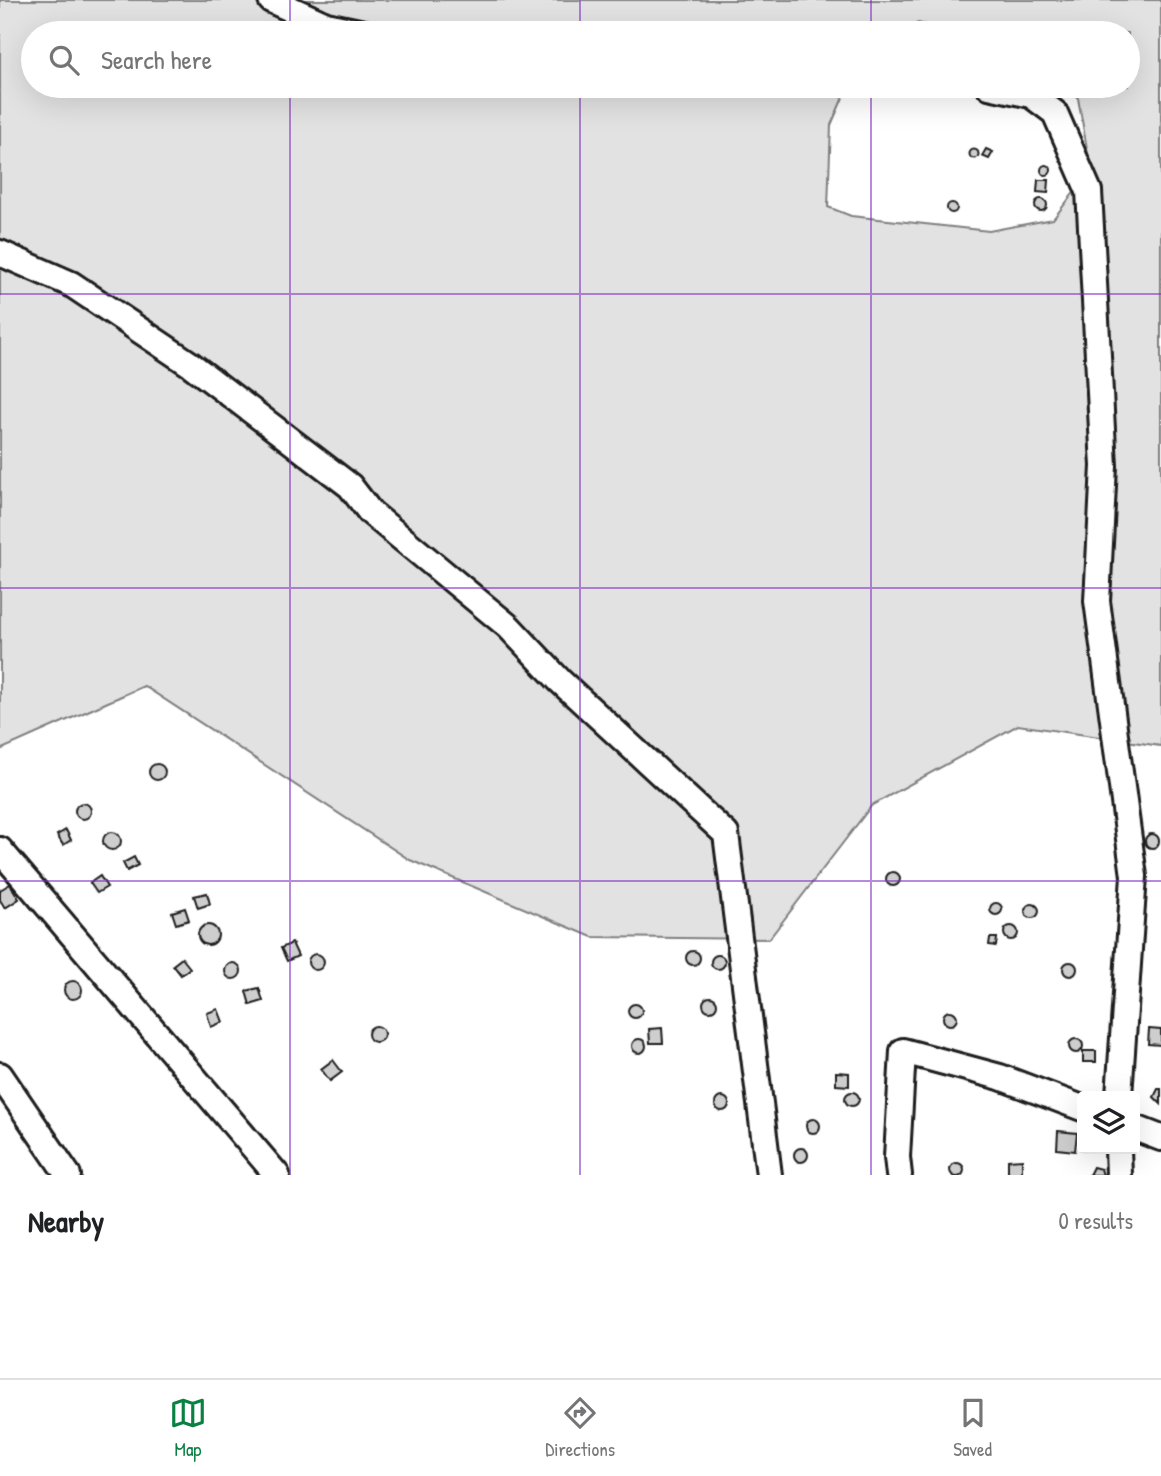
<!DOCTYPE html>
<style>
:root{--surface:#fff;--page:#f6f6f6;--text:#202124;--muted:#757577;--line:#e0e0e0;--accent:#0b8043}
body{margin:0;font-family:"Patrick Hand",sans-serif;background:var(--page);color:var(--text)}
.controls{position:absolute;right:21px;bottom:21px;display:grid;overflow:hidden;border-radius:7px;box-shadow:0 7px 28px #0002}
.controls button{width:63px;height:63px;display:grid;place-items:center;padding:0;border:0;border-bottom:2px solid var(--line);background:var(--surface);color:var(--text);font:35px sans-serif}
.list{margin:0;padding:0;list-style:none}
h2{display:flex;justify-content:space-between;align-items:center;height:91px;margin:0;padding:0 28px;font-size:30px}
h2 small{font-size:23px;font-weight:400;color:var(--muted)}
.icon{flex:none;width:38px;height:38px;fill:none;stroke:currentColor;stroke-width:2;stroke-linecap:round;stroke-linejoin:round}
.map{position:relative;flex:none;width:1161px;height:1175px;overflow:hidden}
.search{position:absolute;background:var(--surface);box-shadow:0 7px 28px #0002;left:21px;right:21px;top:21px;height:77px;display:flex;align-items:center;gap:18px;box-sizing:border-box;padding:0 24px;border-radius:38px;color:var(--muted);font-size:26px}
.sheet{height:203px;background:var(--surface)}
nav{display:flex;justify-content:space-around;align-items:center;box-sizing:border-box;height:98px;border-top:2px solid var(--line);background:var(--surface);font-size:19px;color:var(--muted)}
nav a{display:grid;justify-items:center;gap:4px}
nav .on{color:var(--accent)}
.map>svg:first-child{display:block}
</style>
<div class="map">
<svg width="1161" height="1175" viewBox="0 0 1161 1175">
<rect width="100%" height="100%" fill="#fff"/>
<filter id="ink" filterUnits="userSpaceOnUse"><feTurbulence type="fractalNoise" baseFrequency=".0143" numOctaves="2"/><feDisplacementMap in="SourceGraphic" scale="14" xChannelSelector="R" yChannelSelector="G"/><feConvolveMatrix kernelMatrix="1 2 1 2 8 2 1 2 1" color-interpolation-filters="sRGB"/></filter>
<g filter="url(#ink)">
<path fill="#e2e2e2" stroke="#7f7f7f" stroke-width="2" fill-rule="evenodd" d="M 0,0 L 1161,0 L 1161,746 L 1018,725 L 872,805 L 769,939 L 592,937 L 410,860 L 144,686 L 0,750 ZM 918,23 L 958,33 L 1128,33 L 1128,86 L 1065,86 L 1078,98 L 1091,171 L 1053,219 L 989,231 L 851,216 L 828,207 L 831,125 L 848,86 L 33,86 L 33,33 L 899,33 Z"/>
<g fill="#cecece" stroke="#1c1c1c" stroke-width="2">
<polygon points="986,149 993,152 989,159 982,156"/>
<circle cx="974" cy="154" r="4.5"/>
<circle cx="1046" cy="170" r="5"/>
<polygon points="1038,180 1049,180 1048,193 1037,192"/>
<circle cx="1041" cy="205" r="6"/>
<circle cx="952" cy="208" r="5"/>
<circle cx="157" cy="772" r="8"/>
<circle cx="83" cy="811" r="8"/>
<polygon points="66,830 71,840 63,845 57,835"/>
<circle cx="112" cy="841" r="9"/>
<circle cx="1152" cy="841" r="7"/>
<polygon points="134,857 138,865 127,871 123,863"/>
<circle cx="893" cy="879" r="7"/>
<polygon points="100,876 107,887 97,893 90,883"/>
<polygon points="10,884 19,899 5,908 0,900 0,890"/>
<polygon points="207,893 210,904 198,908 194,896"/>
<circle cx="996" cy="909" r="6"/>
<circle cx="1032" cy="911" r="7"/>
<polygon points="185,908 189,920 176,924 172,912"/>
<circle cx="208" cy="935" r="10"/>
<circle cx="1011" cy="933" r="7"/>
<polygon points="990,938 997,938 996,946 989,945"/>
<polygon points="292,943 298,956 287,961 281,948"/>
<circle cx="693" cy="958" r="7"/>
<circle cx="316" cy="962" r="8"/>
<circle cx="718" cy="962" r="7"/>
<polygon points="182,958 190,968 181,975 173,965"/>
<circle cx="1070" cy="969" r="7"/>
<circle cx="233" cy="971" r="8"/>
<circle cx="73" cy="990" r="9"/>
<polygon points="259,988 263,1001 250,1005 246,991"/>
<circle cx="710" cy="1004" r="7"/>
<circle cx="635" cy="1011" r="7"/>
<polygon points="218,1009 223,1022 211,1027 207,1013"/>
<circle cx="950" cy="1018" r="7"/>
<circle cx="376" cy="1034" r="8"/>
<polygon points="662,1028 663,1043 650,1043 649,1029"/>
<polygon points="1149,1029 1161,1030 1161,1045 1148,1044"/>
<circle cx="639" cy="1046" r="7"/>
<circle cx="1076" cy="1046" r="7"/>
<rect x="1083" y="1051" width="13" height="11"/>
<polygon points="333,1060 342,1072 330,1081 321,1069"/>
<polygon points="836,1072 849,1073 849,1086 836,1085"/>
<polygon points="1158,1089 1161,1089 1161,1104 1154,1097"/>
<circle cx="852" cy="1099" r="7"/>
<circle cx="722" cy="1104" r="7"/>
<circle cx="813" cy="1126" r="7"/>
<polygon points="1058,1131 1077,1133 1075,1151 1057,1149"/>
<circle cx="801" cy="1155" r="7"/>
<polygon points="1022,1159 1022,1174 1008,1174 1008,1160"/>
<circle cx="957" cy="1170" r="7"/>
<polygon points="1093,1167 1101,1169 1103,1175 1089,1175"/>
</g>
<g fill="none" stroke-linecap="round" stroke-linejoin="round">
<g stroke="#1c1c1c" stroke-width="30">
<g id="minor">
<polyline points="271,0 326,25 364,33"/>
<polyline points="989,86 1031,95 1055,113 1089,191 1104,466 1097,601 1134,876 1119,1096"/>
<polyline points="0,253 71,284 190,364 350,486 370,512 509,627 560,681 726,834 769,1175"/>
<polyline points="0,850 277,1175"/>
<polyline points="0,1075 68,1175"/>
<polyline points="1135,1128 1161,1138"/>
<polyline points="1118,1149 1119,1175"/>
<polyline points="899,1175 897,1157 903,1051 1000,1077 1082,1108"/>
</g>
</g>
<use href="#minor" stroke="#fff" stroke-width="24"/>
</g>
</g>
<path fill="none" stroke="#7b2cbf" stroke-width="2" stroke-opacity="0.55" d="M 290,0 L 290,33M 580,0 L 580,33M 871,0 L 871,33M 290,86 L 290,1175M 580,86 L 580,1175M 871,86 L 871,1175M 0,294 L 1161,294M 0,588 L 1161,588M 0,881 L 1161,881"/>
</svg>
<div class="controls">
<button><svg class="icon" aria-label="layers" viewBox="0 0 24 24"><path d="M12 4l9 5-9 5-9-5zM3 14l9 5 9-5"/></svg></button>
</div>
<div class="search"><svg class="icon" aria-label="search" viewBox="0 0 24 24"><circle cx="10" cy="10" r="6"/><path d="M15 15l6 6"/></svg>Search here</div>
</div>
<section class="sheet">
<h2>Nearby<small>0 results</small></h2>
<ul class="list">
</ul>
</section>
<nav>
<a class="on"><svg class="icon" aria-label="map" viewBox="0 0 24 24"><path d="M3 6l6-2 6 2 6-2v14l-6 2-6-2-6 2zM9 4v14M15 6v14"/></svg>Map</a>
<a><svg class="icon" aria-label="directions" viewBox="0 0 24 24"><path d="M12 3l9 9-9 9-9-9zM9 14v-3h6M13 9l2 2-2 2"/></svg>Directions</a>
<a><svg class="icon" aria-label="saved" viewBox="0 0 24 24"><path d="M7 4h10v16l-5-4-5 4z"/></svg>Saved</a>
</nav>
